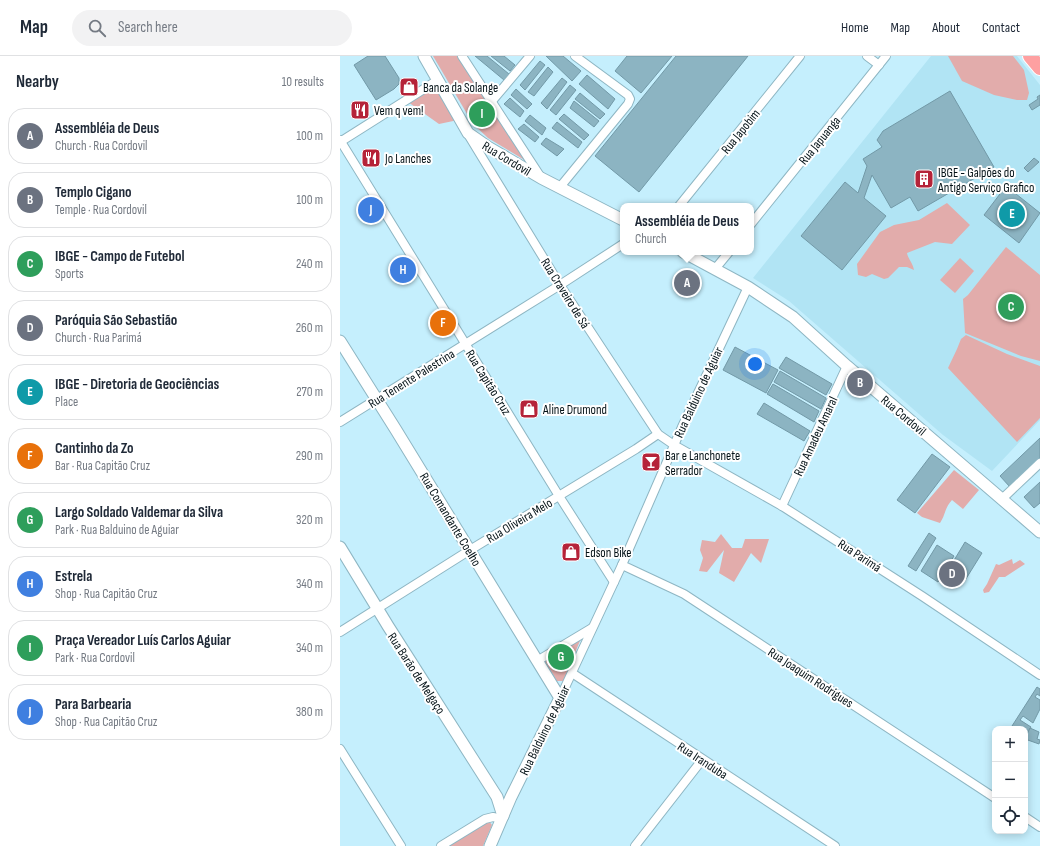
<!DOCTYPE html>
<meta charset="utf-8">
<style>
:root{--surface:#fff;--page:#f2f2f3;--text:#1f2937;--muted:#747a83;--line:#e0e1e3;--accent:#2563eb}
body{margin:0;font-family:"Sofia Sans Condensed",sans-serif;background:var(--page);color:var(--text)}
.controls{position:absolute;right:12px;bottom:12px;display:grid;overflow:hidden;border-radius:8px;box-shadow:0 2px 10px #0003}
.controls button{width:36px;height:36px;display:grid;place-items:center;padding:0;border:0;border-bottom:1px solid var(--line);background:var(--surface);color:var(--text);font:20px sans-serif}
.you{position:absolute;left:415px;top:308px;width:14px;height:14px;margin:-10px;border:3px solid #fff;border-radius:50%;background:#1a73e8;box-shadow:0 0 0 6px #1a73e833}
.badge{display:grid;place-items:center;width:26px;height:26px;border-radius:50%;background:var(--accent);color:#fff;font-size:13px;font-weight:700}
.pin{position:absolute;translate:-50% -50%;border:2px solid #fff;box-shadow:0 1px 4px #0006}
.popup{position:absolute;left:280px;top:147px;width:134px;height:52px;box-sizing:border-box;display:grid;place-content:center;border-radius:8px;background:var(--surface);filter:drop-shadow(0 1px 3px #0005);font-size:13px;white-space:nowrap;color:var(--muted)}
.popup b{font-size:15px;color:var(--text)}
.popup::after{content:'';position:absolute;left:50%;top:100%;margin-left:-8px;border:8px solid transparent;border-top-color:var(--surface)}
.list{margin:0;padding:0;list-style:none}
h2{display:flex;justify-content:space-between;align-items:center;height:52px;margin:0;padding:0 16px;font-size:17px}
h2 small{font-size:13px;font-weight:400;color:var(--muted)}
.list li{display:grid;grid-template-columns:26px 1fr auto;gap:12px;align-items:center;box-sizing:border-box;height:56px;margin:0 8px 8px;padding:0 8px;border:1px solid var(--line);border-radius:16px}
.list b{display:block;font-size:15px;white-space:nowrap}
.list p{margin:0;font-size:13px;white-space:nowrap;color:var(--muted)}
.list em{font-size:13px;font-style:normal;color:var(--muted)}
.icon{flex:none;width:22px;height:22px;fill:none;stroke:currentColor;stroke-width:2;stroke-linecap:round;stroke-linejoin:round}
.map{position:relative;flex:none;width:700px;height:790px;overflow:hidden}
header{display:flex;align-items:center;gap:24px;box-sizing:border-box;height:56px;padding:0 20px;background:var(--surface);border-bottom:1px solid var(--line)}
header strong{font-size:19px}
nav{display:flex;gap:22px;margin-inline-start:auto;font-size:14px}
.search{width:280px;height:36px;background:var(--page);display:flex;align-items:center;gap:10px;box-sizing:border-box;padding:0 14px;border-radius:22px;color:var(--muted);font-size:15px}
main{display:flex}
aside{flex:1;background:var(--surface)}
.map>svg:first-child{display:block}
</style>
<header>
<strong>Map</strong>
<div class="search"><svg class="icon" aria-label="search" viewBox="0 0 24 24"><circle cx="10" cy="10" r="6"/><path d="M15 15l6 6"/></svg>Search here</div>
<nav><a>Home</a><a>Map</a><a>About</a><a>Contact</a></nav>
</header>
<main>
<aside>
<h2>Nearby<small>10 results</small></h2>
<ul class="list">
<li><span class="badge" style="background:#6b7280">A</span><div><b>Assembléia de Deus</b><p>Church · Rua Cordovil</p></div><em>100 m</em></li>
<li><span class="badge" style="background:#6b7280">B</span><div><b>Templo Cigano</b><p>Temple · Rua Cordovil</p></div><em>100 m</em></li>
<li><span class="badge" style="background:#2e9e5b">C</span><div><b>IBGE - Campo de Futebol</b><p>Sports</p></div><em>240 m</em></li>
<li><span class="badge" style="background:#6b7280">D</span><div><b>Paróquia São Sebastião</b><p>Church · Rua Parimá</p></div><em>260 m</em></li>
<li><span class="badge" style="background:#0f9aa8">E</span><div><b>IBGE - Diretoria de Geociências</b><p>Place</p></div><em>270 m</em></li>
<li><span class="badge" style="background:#e8710a">F</span><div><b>Cantinho da Zo</b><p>Bar · Rua Capitão Cruz</p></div><em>290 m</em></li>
<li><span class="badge" style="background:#2e9e5b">G</span><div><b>Largo Soldado Valdemar da Silva</b><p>Park · Rua Balduino de Aguiar</p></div><em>320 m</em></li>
<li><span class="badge" style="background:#3f7fe0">H</span><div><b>Estrela</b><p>Shop · Rua Capitão Cruz</p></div><em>340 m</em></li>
<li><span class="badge" style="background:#2e9e5b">I</span><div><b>Praça Vereador Luís Carlos Aguiar</b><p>Park · Rua Cordovil</p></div><em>340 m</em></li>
<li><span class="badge" style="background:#3f7fe0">J</span><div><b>Para Barbearia</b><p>Shop · Rua Capitão Cruz</p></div><em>380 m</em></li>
</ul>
</aside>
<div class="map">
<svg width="700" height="790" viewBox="0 0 700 790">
<rect width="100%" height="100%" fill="#c5effd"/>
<polygon fill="#b1e4f4" points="591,0 677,0 700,29 700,364 652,415 603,379 449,245 413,222"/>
<g fill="#e2acab">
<polygon points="93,0 118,0 150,48 186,105 148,82 133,68"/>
<polygon points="608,0 673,0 684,14 689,37 687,44 677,44 654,39 622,25"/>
<polygon points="97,27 118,64 99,68 68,46"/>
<path d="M 607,147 L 630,169 L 612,188 L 595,186 L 567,197 C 568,203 573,207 574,214 L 567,211 L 559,211 L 548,222 L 544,223 L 532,218 L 526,221 L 518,219 L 517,208 L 540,176 L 554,169 L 579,164 Z"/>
<polygon points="666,191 700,219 700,305 681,300 625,277 623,243 628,239"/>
<polygon points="620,202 634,215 615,237 600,224"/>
<polygon points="626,279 667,298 700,310 700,362 677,386 608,312 617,293 621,283"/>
<path d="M 614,414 L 639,434 L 623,453 L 612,444 C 604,453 606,458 600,467 L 582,461 L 577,457 Z"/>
<polygon points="381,478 392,492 402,492 405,483 429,483 421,507 411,497 394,526 379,517 384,494 367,516 359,515 363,502 360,494 362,484 375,486"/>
<polygon points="672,503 673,508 680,504 685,508 665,521 659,521 649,536 644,537 643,534 647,528 656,508 659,509"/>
<polygon points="242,580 225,621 223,625 217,625 204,604"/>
<polygon points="149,765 152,769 143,790 105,790"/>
</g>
<g fill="#8cb4c2" stroke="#7299a7">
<polygon points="28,0 45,0 59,22 59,28 54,33 36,44 14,9"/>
<polygon points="135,0 147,0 169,18 164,24"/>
<polygon points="151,0 164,0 175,9 170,15"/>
<polygon points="206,0 223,0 241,15 232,25"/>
<polygon points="287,0 332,0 301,37 275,15"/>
<polygon points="336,0 408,0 299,136 255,100"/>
<polygon points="200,5 205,9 185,34 180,29"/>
<polygon points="208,11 213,16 194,40 188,36"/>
<polygon points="247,19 275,43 268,53 239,28"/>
<polygon points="222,22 227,26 207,53 201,47"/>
<polygon points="230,29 236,34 216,59 210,54"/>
<polygon points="176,33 192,48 187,53 171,39"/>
<polygon points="610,35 654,111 578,155 570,141 551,152 532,119 524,142 546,160 502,214 461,180 505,126 518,137 527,110 523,103 542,91 537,84 543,75"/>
<polygon points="240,37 265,58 260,63 235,43"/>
<polygon points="700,39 700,49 692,54 689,49 698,43 697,41"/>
<polygon points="170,42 184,55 180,61 164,48"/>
<polygon points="234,45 259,65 254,71 230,52"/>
<polygon points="224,58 249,79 244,84 219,63"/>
<polygon points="190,59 206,72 202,79 185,65"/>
<polygon points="217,66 242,86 238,92 212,72"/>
<polygon points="184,68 199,81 195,86 178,73"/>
<polygon points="206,82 224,93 217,100 201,88"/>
<polygon points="694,102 699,106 688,116 684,112"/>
<polygon points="666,130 700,157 679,187 644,159"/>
<polygon points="395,291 438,314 426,337 383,314"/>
<polygon points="446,301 492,328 486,339 439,312"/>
<polygon points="440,315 486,342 481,353 434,326"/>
<polygon points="433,328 479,355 474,366 427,338"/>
<polygon points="424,347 470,375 464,385 417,358"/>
<polygon points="700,382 700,402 670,431 660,420"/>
<polygon points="592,398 610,411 575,457 557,444"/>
<polygon points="700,426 700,447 694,452 684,441"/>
<polygon points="589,477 596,482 576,515 568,510"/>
<polygon points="625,486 642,497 624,526 620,524 617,529 604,521"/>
<polygon points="597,489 614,500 598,526 581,515"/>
<polygon points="697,631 700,633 700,640 697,638 695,641 700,644 700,653 693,667 683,660 680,664 691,671 686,679 685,678 685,673 677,673 672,670"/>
<polygon points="690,672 699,676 697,683 700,684 699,688 685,683"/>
</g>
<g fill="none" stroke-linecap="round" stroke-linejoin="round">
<g stroke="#8eb6c3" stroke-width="10">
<g id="street">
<polyline points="122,0 200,120"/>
<polyline points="527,0 539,9"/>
<polyline points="152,45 190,0"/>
<polyline points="129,80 220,229 318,378 334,389 442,450 582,540 700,619"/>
<polyline points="0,84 219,440 274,526"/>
<polyline points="0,86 98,24"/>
<polyline points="220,131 288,48 290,43 288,39 235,0"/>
<polyline points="339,150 460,0"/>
<polyline points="411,168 546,0"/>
<polyline points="375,213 389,196"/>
<polyline points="0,366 220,229 283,188"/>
<polyline points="662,443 700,407"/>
<polyline points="442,450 507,310"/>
<polyline points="282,509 344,538 655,742"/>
<polyline points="0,576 130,494 296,393 318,378"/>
<polyline points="197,605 252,572"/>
<polyline points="232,617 495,790"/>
<polyline points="220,642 282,509 342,371 408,231"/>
<polyline points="0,693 61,790"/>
<polyline points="685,761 700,771"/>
<polyline points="101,790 145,763 153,761 162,763"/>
<polyline points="295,790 362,704"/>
</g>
</g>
<g stroke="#8eb6c3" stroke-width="13">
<g id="secondary">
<polyline points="84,0 128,77 148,91 201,122 283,164"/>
<polyline points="343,196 408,231 453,261 507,310 700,476"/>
<polyline points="0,285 56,374 220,642 171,741 150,790"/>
<polyline points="0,491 48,570 157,741 163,760"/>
</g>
</g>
<g stroke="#fff" stroke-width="16">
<polyline id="highway" points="690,0 700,12"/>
</g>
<use href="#street" stroke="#fff" stroke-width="8"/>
<use href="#secondary" stroke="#fff" stroke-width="11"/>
<use href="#highway" stroke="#fea0a1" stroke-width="14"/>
</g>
<defs>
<g id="shop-square" transform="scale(1)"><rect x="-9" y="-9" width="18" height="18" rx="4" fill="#b52339" stroke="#fff"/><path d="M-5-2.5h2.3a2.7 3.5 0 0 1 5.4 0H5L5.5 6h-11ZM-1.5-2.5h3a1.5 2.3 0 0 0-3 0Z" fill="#fff"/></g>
<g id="restaurant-square" transform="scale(1)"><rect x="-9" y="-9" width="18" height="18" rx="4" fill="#b52339" stroke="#fff"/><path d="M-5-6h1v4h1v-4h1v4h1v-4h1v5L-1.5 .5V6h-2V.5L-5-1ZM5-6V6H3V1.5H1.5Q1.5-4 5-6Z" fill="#fff"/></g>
<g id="building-square" transform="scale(1)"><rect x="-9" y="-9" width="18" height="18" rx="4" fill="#b52339" stroke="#fff"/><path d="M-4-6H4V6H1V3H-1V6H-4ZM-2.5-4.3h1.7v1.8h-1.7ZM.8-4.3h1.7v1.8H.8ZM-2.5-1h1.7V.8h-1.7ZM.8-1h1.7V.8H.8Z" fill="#fff"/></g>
<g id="bar-square" transform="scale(1)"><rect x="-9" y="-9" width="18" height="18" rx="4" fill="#b52339" stroke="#fff"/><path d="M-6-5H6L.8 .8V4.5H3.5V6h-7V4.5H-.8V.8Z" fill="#fff"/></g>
</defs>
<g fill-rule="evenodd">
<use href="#shop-square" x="69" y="31"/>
<use href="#restaurant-square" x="20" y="54"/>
<use href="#restaurant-square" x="31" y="102"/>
<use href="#building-square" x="584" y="123"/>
<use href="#shop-square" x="189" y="353"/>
<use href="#bar-square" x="311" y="406"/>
<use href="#shop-square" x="231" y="496"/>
</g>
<g text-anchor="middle" stroke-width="4" stroke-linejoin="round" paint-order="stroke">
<g font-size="13" fill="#041217" stroke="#fff" text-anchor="start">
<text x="83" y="36">Banca da Solange</text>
<text x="34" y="59">Vem q vem!</text>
<text x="45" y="107">Jo Lanches</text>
<text x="598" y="121">IBGE - Galpões do<tspan x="598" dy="15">Antigo Serviço Grafico</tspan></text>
<text x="203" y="358">Aline Drumond</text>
<text x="325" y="404">Bar e Lanchonete<tspan x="325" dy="15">Serrador</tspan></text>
<text x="245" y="501">Edson Bike</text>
</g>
<g font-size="13" fill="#041217" stroke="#fff">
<text transform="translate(400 75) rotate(-51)" y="5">Rua Japobim</text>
<text transform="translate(479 84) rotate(-51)" y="5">Rua Japuanga</text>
<text transform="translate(167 102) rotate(31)" y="5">Rua Cordovil</text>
<text transform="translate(226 237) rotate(58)" y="5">Rua Craveiro de Sá</text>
<text transform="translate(71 322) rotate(-32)" y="5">Rua Tenente Palestrina</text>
<text transform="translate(149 326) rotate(58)" y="5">Rua Capitão Cruz</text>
<text transform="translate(358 336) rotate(-65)" y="5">Rua Balduino de Aguiar</text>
<text transform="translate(564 359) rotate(40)" y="5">Rua Cordovil</text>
<text transform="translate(475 380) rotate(-65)" y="5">Rua Amadeu Amaral</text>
<text transform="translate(111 463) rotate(59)" y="5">Rua Comandante Coelho</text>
<text transform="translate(179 464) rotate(-31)" y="5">Rua Oliveira Melo</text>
<text transform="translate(520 499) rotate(33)" y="5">Rua Parimá</text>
<text transform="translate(77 617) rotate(57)" y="5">Rua Barão de Melgaço</text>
<text transform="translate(471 621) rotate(33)" y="5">Rua Joaquim Rodrigues</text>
<text transform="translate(204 674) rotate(-64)" y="5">Rua Balduino de Aguiar</text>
<text transform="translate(363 704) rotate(33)" y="5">Rua Iranduba</text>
</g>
</g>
</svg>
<div class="controls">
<button>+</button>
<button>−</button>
<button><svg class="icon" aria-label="locate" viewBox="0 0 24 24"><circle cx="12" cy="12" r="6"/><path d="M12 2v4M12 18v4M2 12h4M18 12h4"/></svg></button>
</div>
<div class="you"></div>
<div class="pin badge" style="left:347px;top:227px;background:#6b7280">A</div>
<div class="popup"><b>Assembléia de Deus</b>Church</div>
<div class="pin badge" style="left:520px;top:327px;background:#6b7280">B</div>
<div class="pin badge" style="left:671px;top:251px;background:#2e9e5b">C</div>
<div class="pin badge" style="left:612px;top:518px;background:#6b7280">D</div>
<div class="pin badge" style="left:672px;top:158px;background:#0f9aa8">E</div>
<div class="pin badge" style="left:103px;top:267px;background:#e8710a">F</div>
<div class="pin badge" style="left:221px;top:601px;background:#2e9e5b">G</div>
<div class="pin badge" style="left:63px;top:214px;background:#3f7fe0">H</div>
<div class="pin badge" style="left:142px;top:58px;background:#2e9e5b">I</div>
<div class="pin badge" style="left:31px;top:154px;background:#3f7fe0">J</div>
</div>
</main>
